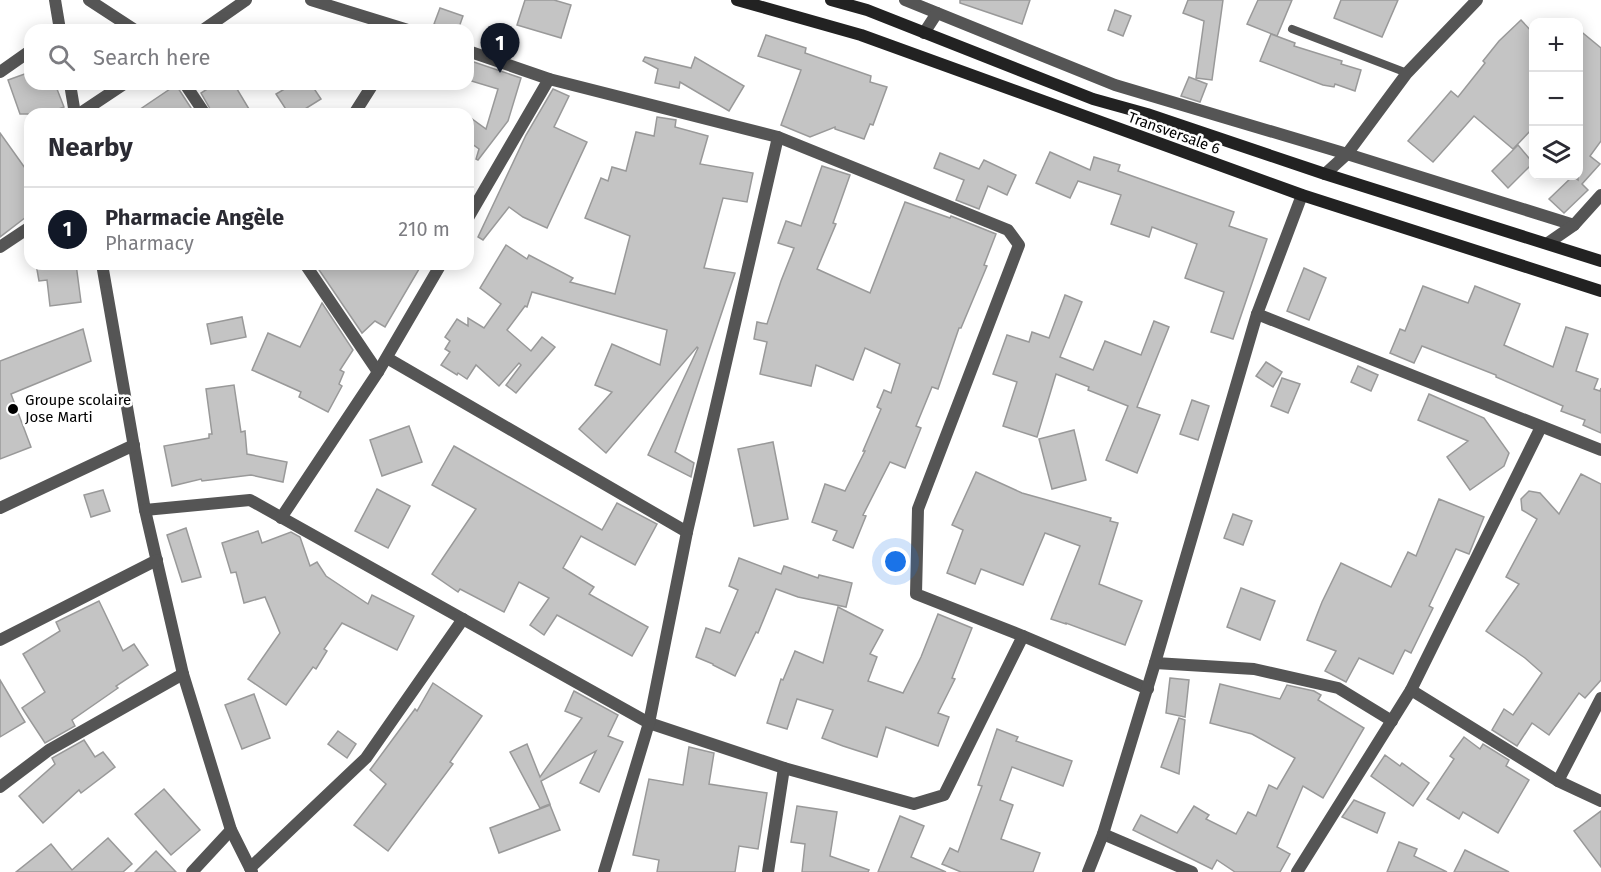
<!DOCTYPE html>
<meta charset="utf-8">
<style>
:root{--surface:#fff;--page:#f2f2f3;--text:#2b2b33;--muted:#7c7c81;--line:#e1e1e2;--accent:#111827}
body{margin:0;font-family:"Fira Sans",sans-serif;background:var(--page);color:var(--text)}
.controls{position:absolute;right:18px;top:18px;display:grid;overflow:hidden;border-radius:12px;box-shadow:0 3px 15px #0003}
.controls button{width:54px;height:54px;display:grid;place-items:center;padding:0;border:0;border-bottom:2px solid var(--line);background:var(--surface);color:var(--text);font:30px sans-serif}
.you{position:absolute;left:896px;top:562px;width:21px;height:21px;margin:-15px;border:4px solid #fff;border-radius:50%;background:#1a73e8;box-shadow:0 0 0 9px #1a73e833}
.badge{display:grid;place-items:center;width:39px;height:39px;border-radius:50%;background:var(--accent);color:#fff;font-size:20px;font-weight:700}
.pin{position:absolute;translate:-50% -50px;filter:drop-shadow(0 2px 3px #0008)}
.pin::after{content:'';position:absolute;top:32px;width:21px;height:18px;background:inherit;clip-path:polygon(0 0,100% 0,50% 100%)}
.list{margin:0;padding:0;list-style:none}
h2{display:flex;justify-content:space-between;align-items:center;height:78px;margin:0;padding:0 24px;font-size:26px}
h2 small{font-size:20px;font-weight:400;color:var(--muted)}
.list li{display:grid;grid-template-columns:39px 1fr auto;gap:18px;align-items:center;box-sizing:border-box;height:84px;padding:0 24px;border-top:2px solid var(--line)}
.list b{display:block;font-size:22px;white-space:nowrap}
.list p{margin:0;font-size:20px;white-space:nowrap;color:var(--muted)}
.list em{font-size:20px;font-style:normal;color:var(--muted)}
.icon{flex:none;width:33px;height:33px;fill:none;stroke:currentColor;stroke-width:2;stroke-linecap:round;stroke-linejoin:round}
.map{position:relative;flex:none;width:1601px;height:872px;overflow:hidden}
.search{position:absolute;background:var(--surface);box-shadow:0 3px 15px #0003;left:24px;top:24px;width:450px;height:66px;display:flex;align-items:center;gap:15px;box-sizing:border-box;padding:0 21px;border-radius:18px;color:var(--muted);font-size:22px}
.panel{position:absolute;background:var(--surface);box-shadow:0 3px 15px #0003;left:24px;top:108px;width:450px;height:162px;border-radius:18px}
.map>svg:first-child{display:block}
</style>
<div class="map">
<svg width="1601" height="872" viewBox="0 0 1601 872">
<rect width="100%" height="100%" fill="#fff"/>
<g fill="#c4c4c4" stroke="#999" stroke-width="1.5">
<polygon points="525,0 554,0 571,5 561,38 517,25"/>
<polygon points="960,0 1030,0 1022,24 960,3"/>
<polygon points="1188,0 1223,0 1212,80 1196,78 1204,21 1183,13"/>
<polygon points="1258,0 1292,0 1277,36 1247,24"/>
<polygon points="1341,0 1398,0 1382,37 1334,18"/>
<polygon points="440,8 463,16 458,30 451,30 434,24"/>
<polygon points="1115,10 1131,16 1123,36 1108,30"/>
<polygon points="1521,20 1533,33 1533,128 1513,149 1474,116 1433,162 1408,141 1451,91 1458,97 1485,63 1483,61 1499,41"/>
<polygon points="1578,29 1601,48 1601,141 1590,156 1600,164 1582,184 1588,190 1564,213 1549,199 1573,176 1578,180"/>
<polygon points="1271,34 1295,43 1294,46 1342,61 1341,64 1361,70 1355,91 1335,84 1334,87 1323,85 1260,61"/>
<polygon points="766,35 806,48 805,53 871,76 870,82 887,87 873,125 870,124 864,139 835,129 835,127 810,137 781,125 801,70 758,56"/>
<polygon points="645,57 691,68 695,57 744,86 729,111 680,82 679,88 655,83 658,69 643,61"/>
<polygon points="468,60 521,78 508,121 478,160 476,159 479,149 468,141 468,116 486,129 498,89 468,80"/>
<polygon points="30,72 30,84 55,84 64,107 45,114 20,114 8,80"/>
<polygon points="1189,77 1207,84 1200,102 1181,96"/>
<polygon points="215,84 234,84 252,114 213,114 201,93"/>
<polygon points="293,84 311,84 321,99 297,114 289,114 276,94"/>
<polygon points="176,85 195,114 133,114"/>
<polygon points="553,89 569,96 554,127 587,142 547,228 523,217 509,207 483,240 478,237 526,135"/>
<polygon points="657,117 676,120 675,127 708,136 700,164 753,173 747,202 723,198 704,268 735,273 675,452 694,463 691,477 648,455 698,348 697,347 606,453 579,429 612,392 595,385 612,344 660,365 667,330 532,292 527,307 525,306 507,330 531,351 542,337 555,347 516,393 506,385 521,365 519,363 499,386 476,365 467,379 458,373 457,375 441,365 450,352 445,349 450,341 445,337 457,319 468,326 468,318 484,328 501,304 480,288 506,245 527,259 529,255 573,278 570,282 615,294 630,236 585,218 601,178 608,181 612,167 626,171 636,132 654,136"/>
<polygon points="0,133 30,175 30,214 0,237"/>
<polygon points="1518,145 1533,163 1508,188 1492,171"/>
<polygon points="1050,152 1090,170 1094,157 1120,165 1118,171 1234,212 1229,226 1267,239 1233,339 1211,332 1224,292 1185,278 1197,244 1152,227 1149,237 1111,224 1121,195 1078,181 1070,198 1036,183"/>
<polygon points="940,153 979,169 984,160 1016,175 1007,195 988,186 979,209 956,200 964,180 934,168"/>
<polygon points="822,166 850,175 833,223 836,224 817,269 870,293 905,202 950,218 951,216 996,234 984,265 987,266 961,328 959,328 938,389 932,387 916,426 921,428 905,468 890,462 863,515 866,516 853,548 833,540 837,531 812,522 825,484 845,491 865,451 863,451 881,409 877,407 884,390 891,393 900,364 865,348 853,380 816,365 811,386 760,374 767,342 754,339 757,322 767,324 781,281 794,248 778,243 786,221 801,226"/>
<polygon points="36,264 76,264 81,302 50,306 47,280 39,281"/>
<polygon points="315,264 422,264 385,327 375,321 362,333"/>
<polygon points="1304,268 1326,278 1309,320 1287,311"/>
<polygon points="1423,286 1468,303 1475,286 1520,304 1504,345 1553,367 1566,327 1588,334 1576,371 1598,379 1594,389 1600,391 1601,388 1601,433 1583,425 1585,420 1561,411 1563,406 1496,377 1496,375 1422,346 1414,363 1390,353 1400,329 1405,331"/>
<polygon points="1065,295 1082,302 1060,357 1093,370 1105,341 1141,355 1154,321 1169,327 1137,407 1160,415 1137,473 1106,460 1128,406 1088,390 1089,387 1056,374 1037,437 1003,426 1017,382 993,374 1007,335 1029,342 1032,332 1049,338"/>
<polygon points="322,303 353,350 340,370 344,372 339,384 342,386 328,412 299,397 301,392 252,370 268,333 300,347"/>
<polygon points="242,317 246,337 211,344 207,324"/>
<polygon points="83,329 91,361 11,394 31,447 0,459 0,361"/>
<polygon points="1266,362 1282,372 1273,387 1256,376"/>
<polygon points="1358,366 1378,375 1371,391 1351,382"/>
<polygon points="1282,378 1300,384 1288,413 1271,406"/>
<polygon points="234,385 241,432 245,431 247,454 287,462 283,482 251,475 202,481 201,479 172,486 164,446 209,438 209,434 212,434 206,389"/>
<polygon points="1429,394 1484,418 1509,453 1504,466 1470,490 1447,457 1468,441 1418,420"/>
<polygon points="1192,400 1209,406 1198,440 1180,434"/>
<polygon points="409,426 422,462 382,476 370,440"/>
<polygon points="1074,430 1086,480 1052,489 1039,439"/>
<polygon points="773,442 788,519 754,526 738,449"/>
<polygon points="454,446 602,530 617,503 657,524 635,565 581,536 563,568 594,587 589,594 648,627 632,656 557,615 544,635 530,625 549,598 519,582 504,612 460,589 458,592 432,574 476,509 432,485"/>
<polygon points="976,472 1022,493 1111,518 1110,521 1118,523 1099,584 1142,601 1125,645 1066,623 1066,624 1051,619 1080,546 1045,533 1023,585 981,569 975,584 947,573 963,530 952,525"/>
<polygon points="1581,474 1601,484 1601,680 1585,698 1579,693 1549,735 1532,723 1517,746 1492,730 1504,709 1513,715 1542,673 1525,658 1486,631 1519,584 1506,577 1537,519 1522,510 1521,499 1529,491 1540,493 1559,514"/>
<polygon points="377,489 410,506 388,548 355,531"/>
<polygon points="103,490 110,511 91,517 84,495"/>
<polygon points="1439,499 1484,517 1469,554 1456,549 1429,606 1433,608 1411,653 1405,650 1393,674 1359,658 1346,682 1325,671 1336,651 1307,640 1322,602 1341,563 1391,587 1408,552 1416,556"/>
<polygon points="1233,514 1252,521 1243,545 1224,538"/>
<polygon points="186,528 201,577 182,582 167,535"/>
<polygon points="258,531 262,543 291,532 300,537 310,566 317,562 326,576 368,604 372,595 414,616 397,650 342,623 324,649 327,651 316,669 313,667 286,705 248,679 280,633 265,597 244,603 236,572 231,573 222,543"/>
<polygon points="739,558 781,574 784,566 818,578 819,575 852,583 846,607 798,597 776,589 758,633 756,632 735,676 713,665 713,664 696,657 706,628 720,633 738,590 729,586"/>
<polygon points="1241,588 1275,601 1260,640 1227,627"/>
<polygon points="99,601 123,651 134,644 148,665 116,686 118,688 72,720 75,726 45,743 22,708 45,692 23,654 60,631 56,622"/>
<polygon points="838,607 883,630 870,654 877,657 868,681 903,693 921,657 938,614 972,628 952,678 955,679 938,713 949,717 938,746 886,727 877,757 843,746 822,738 833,710 797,699 787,729 767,723 781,679 783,680 795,651 823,663"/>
<polygon points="1170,678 1189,680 1185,717 1166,713"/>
<polygon points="0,680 25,722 0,737"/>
<polygon points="433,683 482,716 450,762 453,764 388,851 354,825 386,784 370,770 415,709 417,711"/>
<polygon points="1220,684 1280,699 1287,685 1314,691 1321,695 1318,700 1364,728 1323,798 1303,786 1277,847 1290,854 1280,872 1235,872 1217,860 1212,869 1133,830 1141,815 1177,833 1194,806 1209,815 1206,819 1236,834 1248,812 1256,816 1269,785 1277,789 1295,758 1252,734 1210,723"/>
<polygon points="574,691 618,715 608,736 623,742 599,792 580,783 596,751 541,781 550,804 540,808 510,752 527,744 540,777 582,718 565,711"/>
<polygon points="254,694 270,738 242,749 225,705"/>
<polygon points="1179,718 1185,720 1179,774 1161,767"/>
<polygon points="997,729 1018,737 1016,741 1072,761 1063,786 1012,767 1000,800 1013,805 1001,839 1040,853 1033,872 961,872 942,864 950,848 958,852 982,786 978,785"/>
<polygon points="338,731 356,744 347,758 328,744"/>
<polygon points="1464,737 1480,749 1483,744 1509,760 1506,766 1529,780 1498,833 1463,812 1459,819 1427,799 1454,759 1450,756"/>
<polygon points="84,740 95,757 103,752 115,767 81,793 79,790 43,823 19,796 55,764 52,758"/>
<polygon points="689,747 714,753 709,784 767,793 758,849 739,846 735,872 657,872 659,860 633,855 649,779 683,785"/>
<polygon points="1385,755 1400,766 1402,763 1429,783 1413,806 1371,776"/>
<polygon points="164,789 200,830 171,855 135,814"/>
<polygon points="1354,800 1385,813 1377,833 1342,817"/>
<polygon points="550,805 560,830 499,853 490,828"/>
<polygon points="797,806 837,812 830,856 869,870 868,872 802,872 805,844 791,842"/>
<polygon points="1601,811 1601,867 1574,831"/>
<polygon points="900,816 924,826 911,857 946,872 878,872"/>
<polygon points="108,838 132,864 123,872 16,872 51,844 72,870"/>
<polygon points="1399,842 1417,849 1414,856 1447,872 1387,872"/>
<polygon points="1465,850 1509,872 1454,872"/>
<polygon points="156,851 176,872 135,872"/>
</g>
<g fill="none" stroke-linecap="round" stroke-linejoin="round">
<polyline stroke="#555" stroke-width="8" points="1292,29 1407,73"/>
<g stroke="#555" stroke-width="12">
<polyline points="55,0 60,30"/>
<polyline points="89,0 135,30"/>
<polyline points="311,0 408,30"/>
<polyline points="905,0 1115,85 1347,154 1574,225"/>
<polyline points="203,30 246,0"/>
<polyline points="924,33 937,13"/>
<polyline points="468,51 549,79 778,137 1008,230 1019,245 918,509 916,594 1023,636 1148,689"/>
<polyline points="0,72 30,51"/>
<polyline points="70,84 75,114"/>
<polyline points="185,84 205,114"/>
<polyline points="79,114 124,84"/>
<polyline points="354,114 373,84"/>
<polyline points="1325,174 1347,154 1407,73 1477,0"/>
<polyline points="468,218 549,79"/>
<polyline points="1548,243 1574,225 1601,195"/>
<polyline points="0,247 30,227"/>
<polyline points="102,264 145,510 183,674 231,830 252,872"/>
<polyline points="305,264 378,372"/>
<polyline points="1257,314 1601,450"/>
<polyline points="387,358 687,532"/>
<polyline points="0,508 134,445"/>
<polyline points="145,510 250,500 649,723 784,768 914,804 944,795 1023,636"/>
<polyline points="281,518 378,372 441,264"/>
<polyline points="0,640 157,560"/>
<polyline points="1155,663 1254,669 1338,688 1392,721"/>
<polyline points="1411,690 1558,781 1601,801"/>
<polyline points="1558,781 1601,698"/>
<polyline points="0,787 49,750 183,674"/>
<polyline points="1103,834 1192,872"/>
<polyline points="250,868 366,758 463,619"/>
<polyline points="192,872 231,830"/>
<polyline points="604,872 649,723 687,532 778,137"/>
<polyline points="768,872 784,768"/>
<polyline points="1088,872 1103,834 1155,663 1257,314 1302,195"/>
<polyline points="1297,872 1411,690 1541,427"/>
</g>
<g stroke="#222" stroke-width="12">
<polyline points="737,0 861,35 1302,195 1601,291"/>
<polyline points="831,0 867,10 1093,99 1147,114 1325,174 1601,261"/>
</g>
</g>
<circle fill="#000" stroke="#fff" stroke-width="2" cx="13" cy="409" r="6"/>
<g text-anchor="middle" stroke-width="5" stroke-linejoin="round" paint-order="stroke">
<g font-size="15" fill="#000" stroke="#fff">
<text transform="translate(1174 133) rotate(20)" y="5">Transversale 6</text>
</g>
<g font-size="15" fill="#000" stroke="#fff" text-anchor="start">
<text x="25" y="405">Groupe scolaire<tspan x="25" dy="17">Jose Marti</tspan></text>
</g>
</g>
</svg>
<div class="controls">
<button>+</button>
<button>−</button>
<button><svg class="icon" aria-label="layers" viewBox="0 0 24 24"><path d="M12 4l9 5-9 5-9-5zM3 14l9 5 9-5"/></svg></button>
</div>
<div class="you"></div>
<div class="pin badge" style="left:500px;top:73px">1</div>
<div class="search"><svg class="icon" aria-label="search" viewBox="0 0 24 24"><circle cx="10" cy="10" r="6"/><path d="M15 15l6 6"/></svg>Search here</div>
<section class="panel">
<h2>Nearby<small></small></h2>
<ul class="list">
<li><span class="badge">1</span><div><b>Pharmacie Angèle</b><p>Pharmacy</p></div><em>210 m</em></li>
</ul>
</section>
</div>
